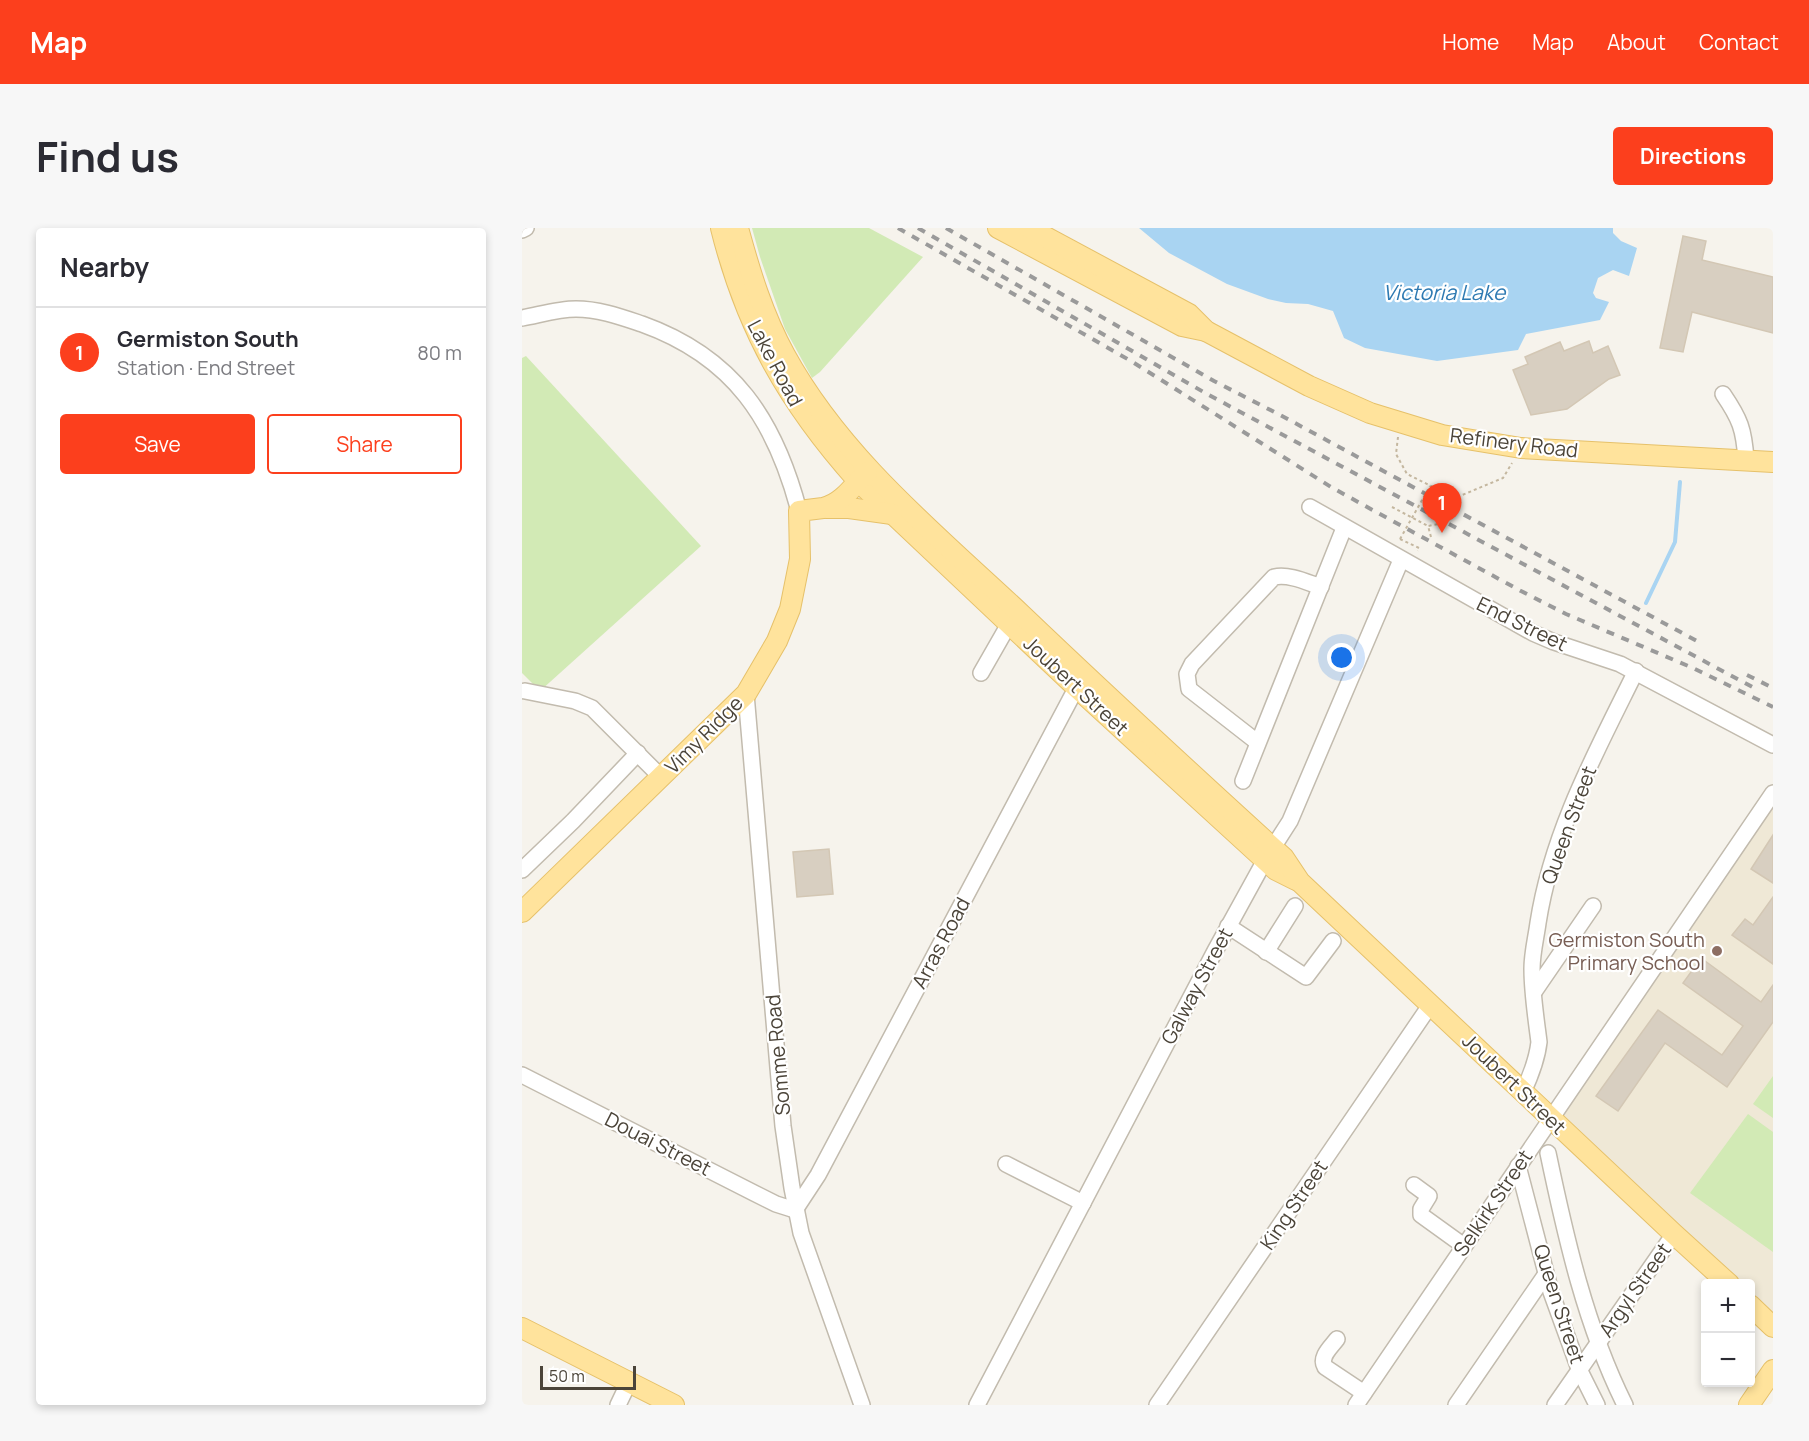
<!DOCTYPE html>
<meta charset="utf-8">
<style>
:root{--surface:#fff;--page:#f7f7f7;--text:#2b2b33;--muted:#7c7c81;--line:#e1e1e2;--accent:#fc3f1d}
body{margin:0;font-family:Manrope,sans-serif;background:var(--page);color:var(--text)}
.controls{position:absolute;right:18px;bottom:18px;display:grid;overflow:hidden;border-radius:6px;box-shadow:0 3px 9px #0003}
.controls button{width:54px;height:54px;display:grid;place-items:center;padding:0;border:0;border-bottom:2px solid var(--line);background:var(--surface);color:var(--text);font:30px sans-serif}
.scale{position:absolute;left:18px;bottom:15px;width:96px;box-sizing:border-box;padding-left:6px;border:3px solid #4b4439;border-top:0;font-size:16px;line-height:21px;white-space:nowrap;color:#4b4439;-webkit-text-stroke:4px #fff;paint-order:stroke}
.you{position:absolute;left:820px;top:430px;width:21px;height:21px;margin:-15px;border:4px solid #fff;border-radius:50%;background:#1a73e8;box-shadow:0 0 0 9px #1a73e833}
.badge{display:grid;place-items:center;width:39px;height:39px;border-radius:50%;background:var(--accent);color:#fff;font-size:20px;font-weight:700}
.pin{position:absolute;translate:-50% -50px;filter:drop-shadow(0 2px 3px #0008)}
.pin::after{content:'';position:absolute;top:32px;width:21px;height:18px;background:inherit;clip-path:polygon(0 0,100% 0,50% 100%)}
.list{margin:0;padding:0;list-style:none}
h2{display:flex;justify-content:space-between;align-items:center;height:78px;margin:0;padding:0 24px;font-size:26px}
h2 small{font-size:20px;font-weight:400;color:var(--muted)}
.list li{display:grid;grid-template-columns:39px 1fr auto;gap:18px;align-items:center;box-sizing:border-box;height:90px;padding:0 24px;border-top:2px solid var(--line)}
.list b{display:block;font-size:22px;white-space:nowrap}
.list p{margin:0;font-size:20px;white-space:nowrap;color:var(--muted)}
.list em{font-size:20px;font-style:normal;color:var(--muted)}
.actions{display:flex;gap:12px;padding:18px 24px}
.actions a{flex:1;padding:14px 0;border:2px solid var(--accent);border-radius:6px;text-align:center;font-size:21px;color:var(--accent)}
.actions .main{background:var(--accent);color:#fff}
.map{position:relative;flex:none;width:1251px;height:1177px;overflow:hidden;border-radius:6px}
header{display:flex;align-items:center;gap:36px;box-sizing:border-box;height:84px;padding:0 30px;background:var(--accent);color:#fff}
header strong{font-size:28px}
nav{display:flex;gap:33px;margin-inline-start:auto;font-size:21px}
.intro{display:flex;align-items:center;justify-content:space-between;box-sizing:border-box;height:144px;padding:0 36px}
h1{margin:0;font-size:42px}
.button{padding:15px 27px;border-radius:6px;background:var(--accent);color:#fff;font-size:21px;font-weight:700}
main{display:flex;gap:36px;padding:0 36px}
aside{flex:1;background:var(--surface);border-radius:6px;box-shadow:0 3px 9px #0003}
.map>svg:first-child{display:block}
</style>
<header>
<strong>Map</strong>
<nav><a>Home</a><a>Map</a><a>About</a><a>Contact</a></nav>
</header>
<div class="intro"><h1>Find us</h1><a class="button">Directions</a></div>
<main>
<aside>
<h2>Nearby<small></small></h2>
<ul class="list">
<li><span class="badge">1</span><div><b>Germiston South</b><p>Station · End Street</p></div><em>80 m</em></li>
</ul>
<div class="actions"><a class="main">Save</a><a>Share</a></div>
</aside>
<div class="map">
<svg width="1251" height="1177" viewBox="0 0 1251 1177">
<rect width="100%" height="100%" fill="#f6f3ec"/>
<polygon fill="#efe8d6" points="1251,561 1251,1097 1229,1075 1228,1056 1207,1055 1027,886"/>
<g fill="#d2eab5">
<polygon points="230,0 347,0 401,29 298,144 290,150 263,101 238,29"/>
<polygon points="4,128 179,318 18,463 0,445 0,130"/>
<polygon points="1251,848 1251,890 1231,876"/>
<polygon points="1226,886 1251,904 1251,1024 1168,965"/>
</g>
<polygon fill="#a9d4f2" points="617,0 1091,0 1091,5 1099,13 1115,20 1107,48 1091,42 1076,50 1071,65 1074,70 1087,74 1078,92 1004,106 996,122 915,133 843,120 822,110 811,83 786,76 764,75 746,71 705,56 647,25"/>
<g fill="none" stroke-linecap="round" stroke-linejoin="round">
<polyline stroke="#a9d4f2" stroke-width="4" points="1124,375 1153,314 1158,254"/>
</g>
<g fill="#d8cfc1" stroke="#d3c7b4" stroke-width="1.5">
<polygon points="1161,8 1184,13 1180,32 1251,49 1251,105 1170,84 1161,124 1138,120"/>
<polygon points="1067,113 1071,125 1086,118 1098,147 1087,151 1045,181 1009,187 991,142 1006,136 1003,129 1038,114 1042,123"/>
<polygon points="1251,607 1251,655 1229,641"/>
<polygon points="307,621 311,666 275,669 271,624"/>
<polygon points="1251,669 1251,736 1210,707 1223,691 1231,697"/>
<polygon points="1179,730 1239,774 1251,757 1251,794 1205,859 1143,815 1096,883 1074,868 1136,782 1200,827 1221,798 1161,755"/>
</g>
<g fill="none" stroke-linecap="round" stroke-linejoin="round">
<g stroke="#c2bbae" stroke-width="18">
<g id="minor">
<polyline points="0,2 4,0"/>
<path d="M 0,90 C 17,87 36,81 54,81 C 77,81 99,89 120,96 C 212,129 253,192 277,283"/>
<path d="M 1201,166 C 1218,191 1222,201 1224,232"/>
<polyline points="788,279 1011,405 1032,414 1098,436 1251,517"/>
<polyline points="459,445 487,396"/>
<polyline points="3,463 53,473 70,480 139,549"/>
<polyline points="224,466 261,898 270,960 279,1005 340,1177"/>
<path d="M 735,514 L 667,461 L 665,446 L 670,436 L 752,349 C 768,346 784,354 799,359"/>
<polyline points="721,553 822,300"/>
<polyline points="0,642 51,593 116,525"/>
<polyline points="706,698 784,749 811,713"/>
<polyline points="744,724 773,678"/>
<polyline points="1012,764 1071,678"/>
<polyline points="0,847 232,965 254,976 273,982 296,947 559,451"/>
<path d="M 1001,864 C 1009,847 1015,832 1017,814 C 1014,790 1010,765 1010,741 C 1010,725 1014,710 1016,695 C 1030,604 1074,524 1114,443"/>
<path d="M 1026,925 C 1044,1011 1064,1099 1103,1177"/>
<polyline points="484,936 561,975"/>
<polyline points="996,938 1029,1064 1057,1141 1075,1177"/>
<polyline points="892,957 907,968 899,981 899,987 942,1018"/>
<path d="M 815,1111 C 809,1119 797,1129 803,1139 L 842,1165"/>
<polyline points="96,1177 107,1154"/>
<polyline points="455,1177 693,723 743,632 768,593 879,332"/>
<polyline points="635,1177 909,776"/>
<polyline points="834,1177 1251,565"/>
<polyline points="934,1177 1024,1046"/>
<polyline points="1033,1177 1152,1006"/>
</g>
</g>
<g stroke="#e6c16a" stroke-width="22">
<g id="major">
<path d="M 199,0 C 224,101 267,176 336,253 L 554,459 L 754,642 L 774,652"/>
<path d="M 216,0 C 228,44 241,87 263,127 C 320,231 415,307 500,387 C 586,469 674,550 762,630 L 778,654 L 1152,1006 L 1207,1056"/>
<polyline points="476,0 660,98 684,103"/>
<polyline points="507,0 667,86 684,103 787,158 848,185 920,207 999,220 1251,234"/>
<polyline points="304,280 327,280 370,286"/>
<path d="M 0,684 L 224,466 L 255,413 L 268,381 L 278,331 L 277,283 C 285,282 293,281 301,280 C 320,276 332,257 345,244"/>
<polyline points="1228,1077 1251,1099"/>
<polyline points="0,1100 152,1177"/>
<polyline points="1227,1177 1251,1142"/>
</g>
</g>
<g stroke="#c4b79f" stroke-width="2" stroke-dasharray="3 3" stroke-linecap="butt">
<polyline points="876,209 874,226 885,246 933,270 981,250 990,235"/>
<polyline points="870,279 906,298"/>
<polyline points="909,309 906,298 917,296"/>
<polyline points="878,311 897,320 896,323"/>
</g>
<use href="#minor" stroke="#fff" stroke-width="15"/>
<use href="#major" stroke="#ffe39c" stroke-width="20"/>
<g stroke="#9a9a9a" stroke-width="4" stroke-dasharray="8 8" stroke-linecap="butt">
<polyline points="376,0 609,133 809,259 856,285 999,363 1044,386 1171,440 1251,479"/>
<polyline points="396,0 685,166 1234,461"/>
<polyline points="424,0 692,153 760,188 1175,413"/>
<polyline points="1225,447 1251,460"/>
</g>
<polyline stroke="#c4b79f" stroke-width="2" stroke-dasharray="3 3" stroke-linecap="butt" points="878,311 908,258"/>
</g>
<circle fill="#8d6e63" stroke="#fff" stroke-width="2" cx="1195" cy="723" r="6"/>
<g text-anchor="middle" stroke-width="4.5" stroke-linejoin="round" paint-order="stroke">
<g font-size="20" fill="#4b4439" stroke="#fff">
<text transform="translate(253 135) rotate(62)" y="7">Lake Road</text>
<text transform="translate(992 215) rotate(7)" y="7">Refinery Road</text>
<text transform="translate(1000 396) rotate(26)" y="7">End Street</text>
<text transform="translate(554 458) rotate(43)" y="7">Joubert Street</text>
<text transform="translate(182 507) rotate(-45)" y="7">Vimy Ridge</text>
<text transform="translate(1047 597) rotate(-70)" y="7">Queen Street</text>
<text transform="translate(419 715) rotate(-62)" y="7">Arras Road</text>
<text transform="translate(675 758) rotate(-62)" y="7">Galway Street</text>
<text transform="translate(256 827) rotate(-95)" y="7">Somme Road</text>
<text transform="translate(992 856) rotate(44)" y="7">Joubert Street</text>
<text transform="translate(136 916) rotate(27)" y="7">Douai Street</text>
<text transform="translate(971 975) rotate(-56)" y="7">Selkirk Street</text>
<text transform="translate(772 977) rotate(-56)" y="7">King Street</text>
<text transform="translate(1113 1062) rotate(-55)" y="7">Argyl Street</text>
<text transform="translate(1037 1076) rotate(72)" y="7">Queen Street</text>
</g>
<g font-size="20" fill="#785e54" stroke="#fff" text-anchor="end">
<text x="1183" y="719">Germiston South<tspan x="1183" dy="23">Primary School</tspan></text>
</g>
<g font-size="21" font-style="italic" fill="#2e7ab2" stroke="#fff">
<text x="922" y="72">Victoria Lake</text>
</g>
</g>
</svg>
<div class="controls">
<button>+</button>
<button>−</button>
</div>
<div class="scale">50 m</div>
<div class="you"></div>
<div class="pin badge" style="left:920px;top:305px">1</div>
</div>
</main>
